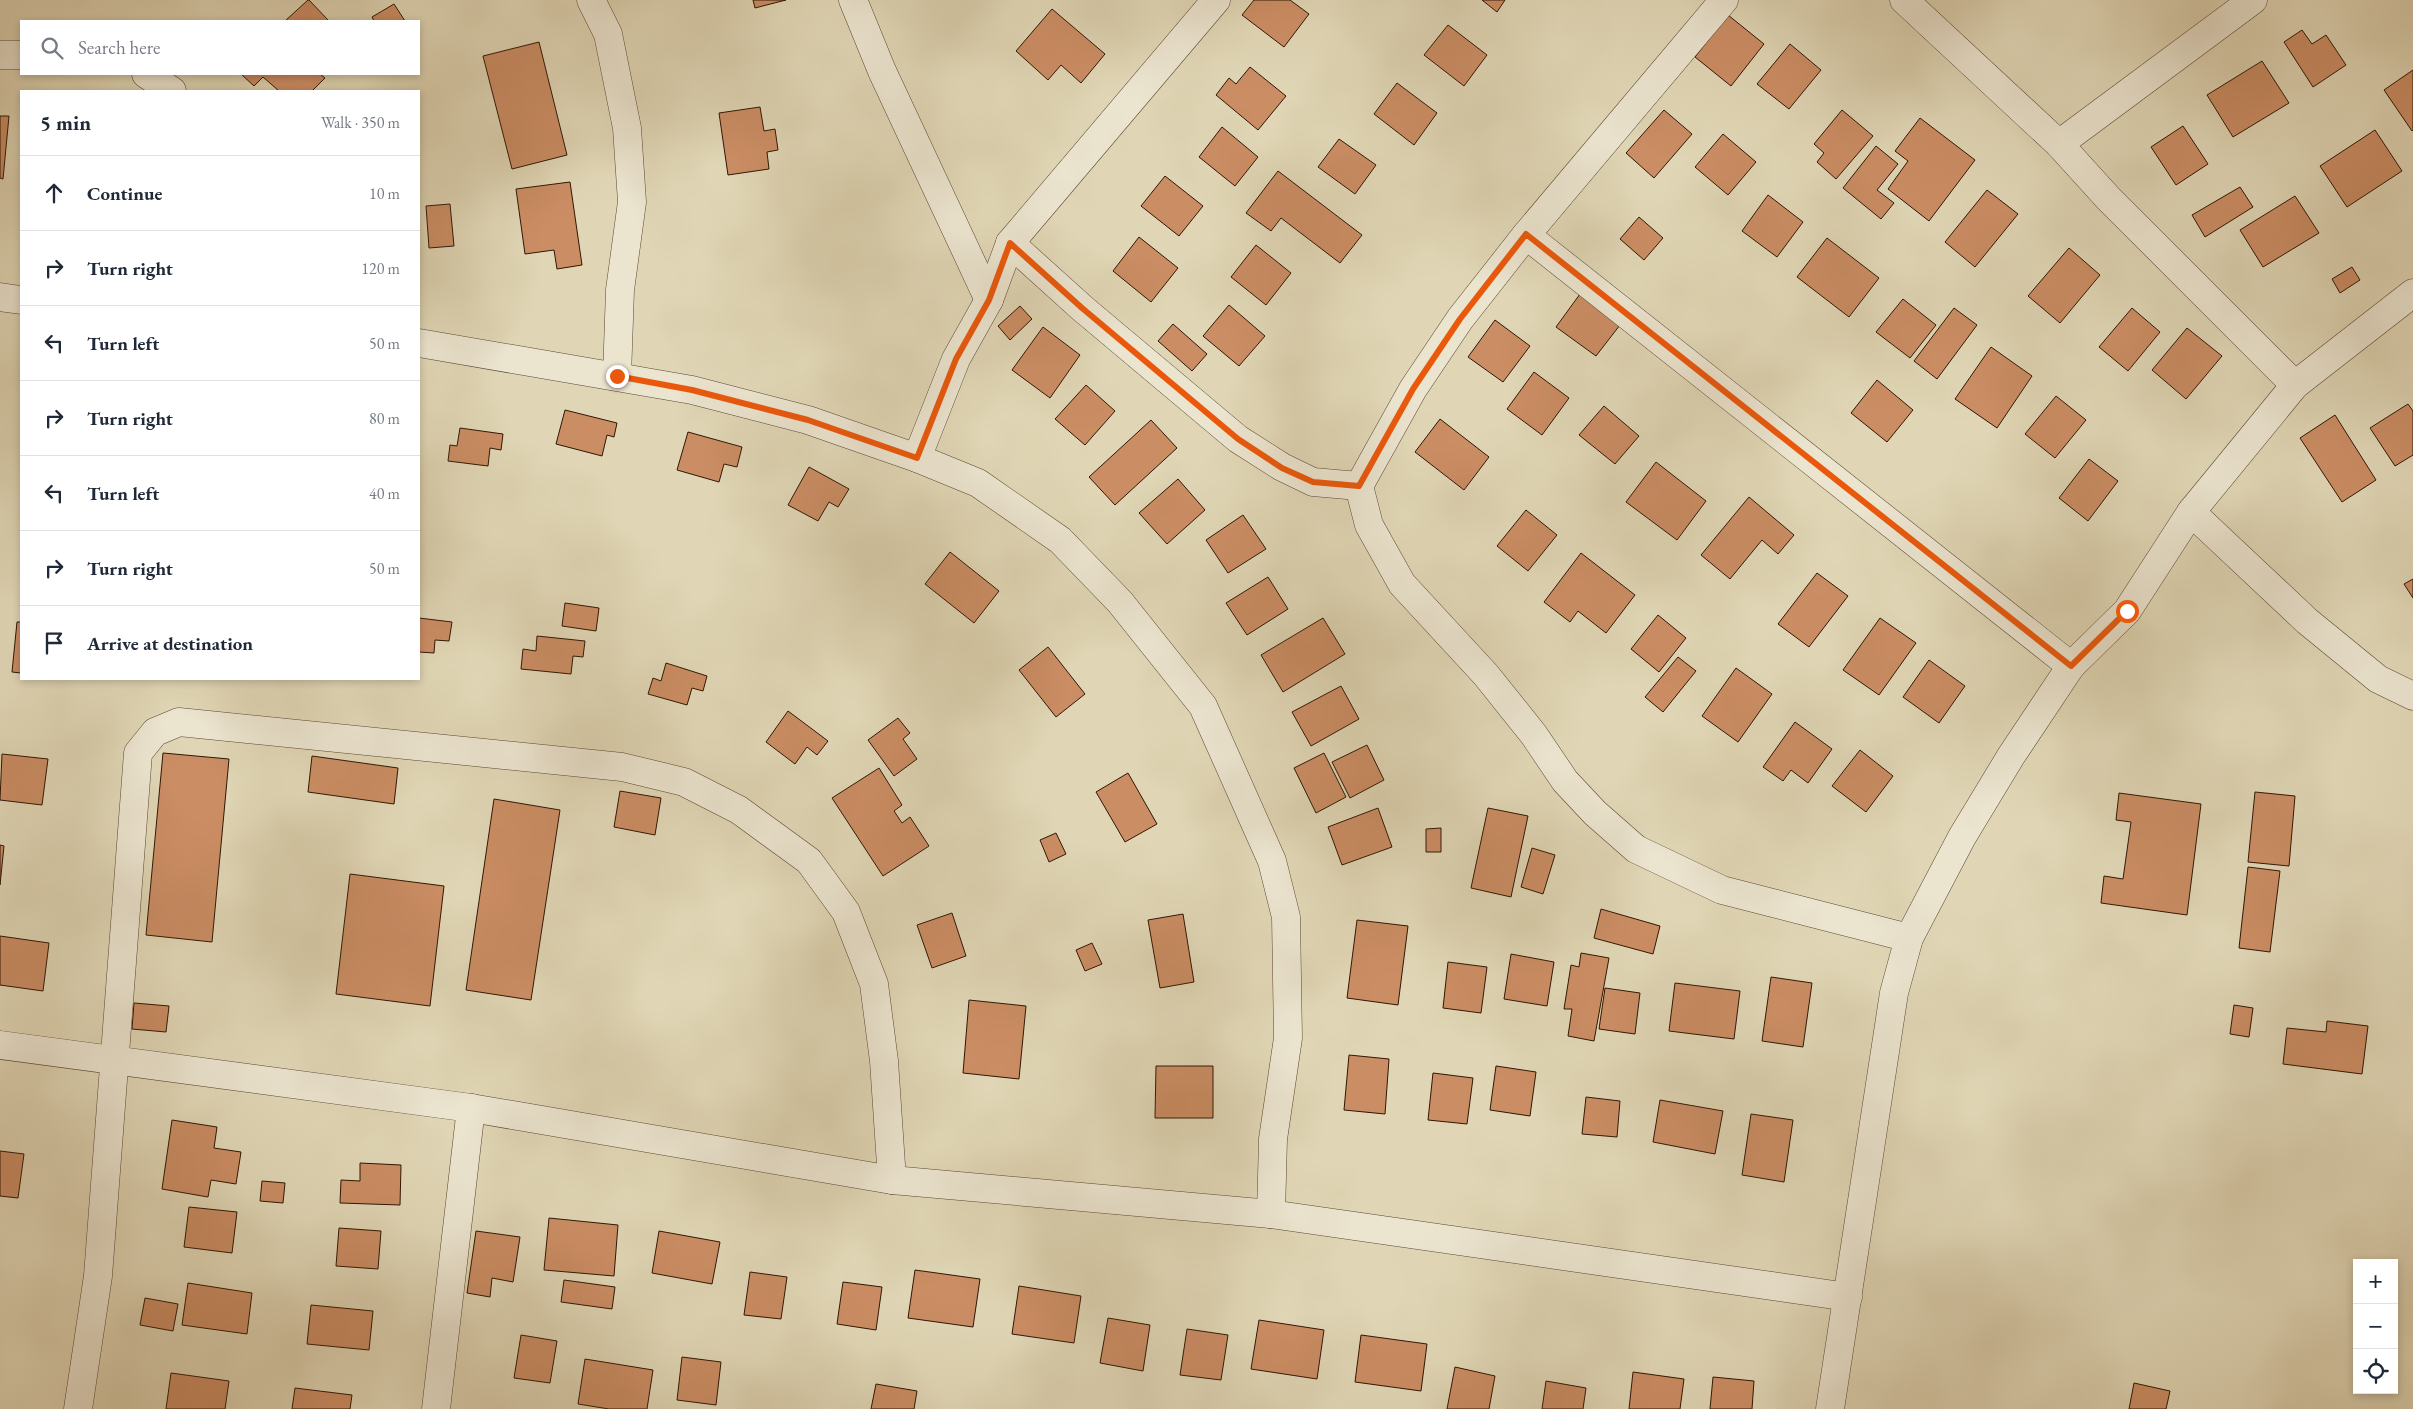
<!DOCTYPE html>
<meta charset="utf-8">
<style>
:root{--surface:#fff;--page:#f6f6f7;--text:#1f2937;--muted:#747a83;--line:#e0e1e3}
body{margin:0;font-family:"EB Garamond",serif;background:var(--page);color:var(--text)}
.controls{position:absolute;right:15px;bottom:15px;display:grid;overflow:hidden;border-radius:0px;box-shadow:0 2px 8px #0003}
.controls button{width:45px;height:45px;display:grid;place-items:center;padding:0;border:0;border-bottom:1px solid var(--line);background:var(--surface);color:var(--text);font:25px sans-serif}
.stop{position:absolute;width:15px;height:15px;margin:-11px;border:4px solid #ea580c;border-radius:50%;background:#fff}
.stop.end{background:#ea580c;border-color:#fff;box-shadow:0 1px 5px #0008}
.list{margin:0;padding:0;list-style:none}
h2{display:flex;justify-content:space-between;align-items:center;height:65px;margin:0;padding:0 20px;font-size:21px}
h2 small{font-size:16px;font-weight:400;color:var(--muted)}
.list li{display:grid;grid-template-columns:32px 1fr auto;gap:15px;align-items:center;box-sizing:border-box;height:75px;padding:0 20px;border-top:1px solid var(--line)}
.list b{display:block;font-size:19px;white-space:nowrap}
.list em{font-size:16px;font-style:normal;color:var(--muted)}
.icon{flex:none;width:28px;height:28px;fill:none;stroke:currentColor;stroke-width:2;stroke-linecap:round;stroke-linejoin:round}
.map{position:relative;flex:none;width:2413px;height:1409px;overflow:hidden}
.search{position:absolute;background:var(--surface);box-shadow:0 2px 8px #0003;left:20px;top:20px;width:400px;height:55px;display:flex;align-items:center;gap:12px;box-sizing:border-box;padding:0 18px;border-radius:0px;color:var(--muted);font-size:19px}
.panel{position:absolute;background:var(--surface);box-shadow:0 2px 8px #0003;left:20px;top:90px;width:400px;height:590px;border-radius:0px}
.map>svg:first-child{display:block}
</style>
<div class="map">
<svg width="2413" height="1409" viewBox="0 0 2413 1409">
<rect width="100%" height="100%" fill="#e0d6b5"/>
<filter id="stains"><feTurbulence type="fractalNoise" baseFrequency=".004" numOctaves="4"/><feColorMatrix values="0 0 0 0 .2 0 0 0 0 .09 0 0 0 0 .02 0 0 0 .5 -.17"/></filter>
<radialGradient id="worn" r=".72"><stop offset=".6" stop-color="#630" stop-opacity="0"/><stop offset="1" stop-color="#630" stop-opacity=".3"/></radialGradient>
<g fill="#cb8d64" stroke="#2f1604">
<polygon points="309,0 329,21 285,21 308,0"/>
<polygon points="753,0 786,0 755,8"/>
<polygon points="1254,0 1290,0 1309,14 1284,47 1242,15"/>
<polygon points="1482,0 1505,0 1497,12"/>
<polygon points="394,4 405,21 374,21 372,17"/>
<polygon points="1052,9 1105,54 1081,83 1061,65 1048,80 1016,51"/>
<polygon points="1728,15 1764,44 1731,86 1695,57"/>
<polygon points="1448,25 1487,55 1464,86 1424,55"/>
<polygon points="2302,30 2312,44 2326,35 2346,65 2313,87 2284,42"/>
<polygon points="539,42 567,155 512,169 483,56"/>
<polygon points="1790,44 1821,70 1789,109 1757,84"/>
<polygon points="2262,61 2289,103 2233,137 2207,95"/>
<polygon points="1250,67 1286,96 1258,130 1216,95 1229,78 1236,84"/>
<polygon points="2413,70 2413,130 2412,131 2384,90"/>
<polygon points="241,74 320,74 325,78 312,91 279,91 263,77 254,86"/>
<polygon points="1397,83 1437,113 1414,145 1374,114"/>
<polygon points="760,107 764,131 775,129 778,150 767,152 769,169 728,175 719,113"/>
<polygon points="1664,110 1692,134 1654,178 1626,153"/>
<polygon points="1842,110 1873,136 1836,179 1817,162 1824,153 1814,144"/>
<polygon points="0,116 9,116 3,179 0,178"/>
<polygon points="1920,118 1975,160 1929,221 1888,189 1908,161 1895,151"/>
<polygon points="2183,126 2208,164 2176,185 2151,147"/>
<polygon points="1222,127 1258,157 1235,186 1199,157"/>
<polygon points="2375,130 2402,171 2347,207 2320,166"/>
<polygon points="1723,134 1756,162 1728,195 1695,167"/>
<polygon points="1339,139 1376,165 1355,194 1318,167"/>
<polygon points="1876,146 1898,164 1877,190 1894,203 1881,219 1843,188"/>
<polygon points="1278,171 1362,235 1340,263 1281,218 1271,231 1246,213"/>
<polygon points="1165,176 1203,206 1179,236 1141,206"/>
<polygon points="570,182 582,265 557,269 554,250 525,254 516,189"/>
<polygon points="2240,187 2253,207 2205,237 2192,215"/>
<polygon points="1987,190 2018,214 1975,267 1945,242"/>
<polygon points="1768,195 1803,222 1777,257 1742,231"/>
<polygon points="2295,196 2319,233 2263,267 2240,230"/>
<polygon points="450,204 454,246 429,248 426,206"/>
<polygon points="1639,217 1663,238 1644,260 1620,239"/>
<polygon points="1139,237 1178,268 1151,302 1113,271"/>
<polygon points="1827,238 1879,278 1849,317 1797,277"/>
<polygon points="1256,245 1291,273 1266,305 1231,277"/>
<polygon points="2069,248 2100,275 2060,323 2028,296"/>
<polygon points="2352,267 2360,280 2340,293 2332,279"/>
<polygon points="1580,294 1620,325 1596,356 1556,327"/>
<polygon points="1903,299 1936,325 1910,358 1876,332"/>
<polygon points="1229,305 1265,336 1239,366 1203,336"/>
<polygon points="1020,306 1032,319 1010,340 998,326"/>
<polygon points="1954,308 1977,325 1937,379 1914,361"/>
<polygon points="2132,308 2160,332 2128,371 2099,347"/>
<polygon points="1495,320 1530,346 1503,382 1468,357"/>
<polygon points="1173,324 1207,354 1192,371 1158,341"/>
<polygon points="1043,327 1080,355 1050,398 1012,370"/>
<polygon points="2187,328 2222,356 2186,399 2152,370"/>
<polygon points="1991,347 2032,376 1997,428 1955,399"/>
<polygon points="1534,372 1569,398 1542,435 1507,409"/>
<polygon points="1877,380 1913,410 1887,442 1851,413"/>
<polygon points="1086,385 1115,411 1085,445 1055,419"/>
<polygon points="2056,396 2086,420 2055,458 2025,434"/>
<polygon points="2408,404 2413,411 2413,455 2395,466 2370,428"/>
<polygon points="1604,406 1639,436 1615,464 1579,435"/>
<polygon points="565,410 617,423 614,437 607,435 602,456 556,444"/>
<polygon points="2335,415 2376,480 2342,502 2300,438"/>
<polygon points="1440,419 1489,457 1464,490 1415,452"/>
<polygon points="1151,420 1177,448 1115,505 1089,477"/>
<polygon points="460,428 503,434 501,450 490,448 488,466 448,461 450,445 457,446"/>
<polygon points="688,432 742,447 737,467 724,464 719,482 677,470"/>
<polygon points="2089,459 2118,481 2088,521 2059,498"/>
<polygon points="1656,462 1706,501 1677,540 1626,502"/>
<polygon points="809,467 849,489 838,507 829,502 818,521 788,505"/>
<polygon points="1178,479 1205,510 1167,544 1139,513"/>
<polygon points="1749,497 1794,535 1778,554 1762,540 1730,579 1701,555"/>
<polygon points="1526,510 1557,535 1528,571 1497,546"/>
<polygon points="1243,515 1266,549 1228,573 1206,540"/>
<polygon points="950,552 999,591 974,623 925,584"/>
<polygon points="1581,553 1635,595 1606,633 1578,611 1570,622 1544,602"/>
<polygon points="1817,573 1848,596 1809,647 1778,624"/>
<polygon points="1268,577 1288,609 1247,635 1226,603"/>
<polygon points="2413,579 2413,598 2404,584"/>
<polygon points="565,603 599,608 596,631 562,626"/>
<polygon points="1658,615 1686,638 1659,672 1631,649"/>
<polygon points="419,618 452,622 449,641 435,640 434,653 419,652"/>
<polygon points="1323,618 1345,654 1283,692 1261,655"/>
<polygon points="1880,618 1916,643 1879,695 1843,670"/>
<polygon points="17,622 21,622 21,673 12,672"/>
<polygon points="537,636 585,641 583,657 573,656 571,674 521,669 523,649 536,651"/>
<polygon points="1048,647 1085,694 1056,717 1019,670"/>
<polygon points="1678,657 1696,671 1663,712 1645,697"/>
<polygon points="1929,660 1965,686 1939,723 1903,697"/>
<polygon points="666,663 707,676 703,691 692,688 687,705 648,694 653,678 661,681"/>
<polygon points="1736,668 1772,694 1738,742 1702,716"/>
<polygon points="1341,686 1359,719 1311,746 1292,712"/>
<polygon points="788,711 828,741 817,755 807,747 795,764 766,742"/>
<polygon points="898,718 910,733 903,739 917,759 894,776 868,740"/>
<polygon points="1795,722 1832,749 1808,783 1791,770 1783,781 1763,767"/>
<polygon points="1367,745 1384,780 1350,798 1332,762"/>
<polygon points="1860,750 1893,776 1866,812 1832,786"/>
<polygon points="163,753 229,759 212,942 146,935"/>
<polygon points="1324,753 1346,797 1316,813 1294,768"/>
<polygon points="2,754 48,759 42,805 0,800"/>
<polygon points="312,756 398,768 394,804 308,792"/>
<polygon points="879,768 902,805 894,811 902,823 910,817 929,846 883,876 832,798"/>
<polygon points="1128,773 1157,824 1125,842 1096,792"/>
<polygon points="620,791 661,798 655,835 614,827"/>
<polygon points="2255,792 2295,796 2289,866 2248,862"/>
<polygon points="2119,793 2201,804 2187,915 2101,903 2104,876 2123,879 2131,822 2116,820"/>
<polygon points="494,799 560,810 531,1000 466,990"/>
<polygon points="1378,808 1392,847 1342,865 1328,827"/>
<polygon points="1488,808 1528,816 1511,897 1471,888"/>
<polygon points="1441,828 1441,852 1426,852 1426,829"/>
<polygon points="1056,833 1066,854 1049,862 1040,840"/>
<polygon points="0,845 4,846 0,885"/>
<polygon points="1532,848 1555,855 1543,894 1521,887"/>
<polygon points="2248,867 2280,871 2270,952 2239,948"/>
<polygon points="350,874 444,886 430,1006 336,994"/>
<polygon points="1601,909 1660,926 1653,954 1594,938"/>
<polygon points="952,913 966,956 932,968 917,925"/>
<polygon points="1183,914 1194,982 1160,988 1148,920"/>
<polygon points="1357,920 1408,926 1398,1005 1347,998"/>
<polygon points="0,936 49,943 43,991 0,985"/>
<polygon points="1092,943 1102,964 1085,971 1076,950"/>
<polygon points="1581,953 1609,958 1594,1041 1568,1036 1572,1009 1564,1009 1571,965 1579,967"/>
<polygon points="1511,954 1554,962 1547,1006 1504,999"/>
<polygon points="1448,962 1487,967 1481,1013 1443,1008"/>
<polygon points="1771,977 1812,983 1803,1047 1762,1041"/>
<polygon points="1675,983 1740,991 1734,1039 1669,1031"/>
<polygon points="1605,988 1640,993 1635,1034 1599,1029"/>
<polygon points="969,1000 1026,1006 1019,1079 963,1073"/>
<polygon points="134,1003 169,1006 166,1032 132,1029"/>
<polygon points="2234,1005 2253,1008 2249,1037 2230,1034"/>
<polygon points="2327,1021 2368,1026 2362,1074 2283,1064 2287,1028 2326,1032"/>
<polygon points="1349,1055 1389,1059 1385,1114 1344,1110"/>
<polygon points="1156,1066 1213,1066 1213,1118 1155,1118"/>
<polygon points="1496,1066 1536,1072 1530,1116 1490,1110"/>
<polygon points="1433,1073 1473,1078 1467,1124 1428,1120"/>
<polygon points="1586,1097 1620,1101 1617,1137 1582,1134"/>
<polygon points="1660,1100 1723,1111 1715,1154 1653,1142"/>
<polygon points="1751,1114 1793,1120 1784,1182 1742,1175"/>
<polygon points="172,1120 217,1127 214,1148 241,1152 236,1184 211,1180 208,1197 162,1189"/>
<polygon points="0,1151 24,1154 18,1198 0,1196"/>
<polygon points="360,1163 401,1165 400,1205 340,1203 341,1180 360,1181"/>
<polygon points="262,1181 285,1183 283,1203 260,1201"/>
<polygon points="189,1207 237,1212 232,1253 184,1247"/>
<polygon points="549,1218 618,1225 614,1276 544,1270"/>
<polygon points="339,1228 381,1231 378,1269 336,1266"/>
<polygon points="476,1231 520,1237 513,1282 492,1278 490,1297 467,1293"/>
<polygon points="659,1231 720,1242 712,1284 652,1273"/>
<polygon points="915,1270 980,1279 973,1327 908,1318"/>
<polygon points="750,1272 787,1277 781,1319 744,1315"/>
<polygon points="564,1280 615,1287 612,1309 561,1302"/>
<polygon points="843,1282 882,1287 876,1330 837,1324"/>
<polygon points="188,1283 252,1293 247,1334 182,1325"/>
<polygon points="1019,1286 1081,1296 1074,1343 1012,1334"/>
<polygon points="145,1298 178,1304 173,1331 140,1325"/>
<polygon points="311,1305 373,1311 369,1350 307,1344"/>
<polygon points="1108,1318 1150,1325 1143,1371 1100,1363"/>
<polygon points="1259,1320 1324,1330 1317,1379 1251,1369"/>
<polygon points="1187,1329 1228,1335 1221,1380 1180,1375"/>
<polygon points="521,1335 557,1341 550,1383 514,1378"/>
<polygon points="1361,1335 1427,1344 1421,1391 1355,1382"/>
<polygon points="682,1357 721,1362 716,1405 677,1400"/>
<polygon points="585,1359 653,1370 647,1409 609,1409 578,1404"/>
<polygon points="1455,1367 1495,1376 1489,1409 1447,1409"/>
<polygon points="1633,1372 1684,1379 1680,1409 1629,1409"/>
<polygon points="171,1373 229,1381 225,1409 166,1409"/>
<polygon points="1713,1377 1754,1381 1752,1409 1710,1409"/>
<polygon points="1546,1381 1586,1388 1583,1409 1542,1409"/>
<polygon points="2134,1383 2170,1391 2166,1409 2129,1409"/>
<polygon points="876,1384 917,1391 914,1409 871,1409"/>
<polygon points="295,1388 352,1395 350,1409 292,1409"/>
</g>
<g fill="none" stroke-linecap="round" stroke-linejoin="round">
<g stroke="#5b4630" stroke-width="29">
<g id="street">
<polyline points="591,0 608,34 627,128 632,202 620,290 617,376"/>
<polyline points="853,0 882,71 989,300"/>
<polyline points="1724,0 1526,235 1460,319 1413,389 1359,486 1369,525 1402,584 1486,675 1534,735 1565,781 1595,813 1636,849 1722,890 1909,938"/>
<polyline points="1904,0 2059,144"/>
<polyline points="2253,0 2059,144 2108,198 2295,385"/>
<polyline points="0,55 21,55"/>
<polyline points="146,74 172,91"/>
<polyline points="1526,235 2071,666"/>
<polyline points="1010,243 1082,308 1238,439 1282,467 1313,482 1359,486"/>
<polyline points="0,297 21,300"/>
<polyline points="419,343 692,390 808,420 917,458 978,483 1060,540 1120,602 1203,706 1272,861 1286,917 1288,1038 1273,1139 1271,1214"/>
<polyline points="917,458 956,359 989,300 1010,243 1216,0"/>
<polyline points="2191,512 2307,621 2378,679 2413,696"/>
<polyline points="0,1045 471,1108 892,1180 1271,1214 1848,1297"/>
<polyline points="78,1409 98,1276 138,753 155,732 179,722 622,767 684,782 739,810 809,861 846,912 874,984 884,1061 892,1180"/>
<polyline points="436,1409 471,1108"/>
<polyline points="1830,1409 1894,993 1909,938 1962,837 2011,756 2071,666 2127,611 2191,512 2295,385 2413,293"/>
</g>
</g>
<use href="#street" stroke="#ebe4cf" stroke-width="28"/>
</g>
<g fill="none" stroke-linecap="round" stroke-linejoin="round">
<polyline stroke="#ea580c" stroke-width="6" points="617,376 692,390 808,420 917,458 956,359 989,300 1010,243 1082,308 1238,439 1282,468 1313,482 1359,486 1413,389 1460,319 1526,234 2071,666 2127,611"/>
</g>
<rect width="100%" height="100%" filter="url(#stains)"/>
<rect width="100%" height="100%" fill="url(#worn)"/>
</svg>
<div class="controls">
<button>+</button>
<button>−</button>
<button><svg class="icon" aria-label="locate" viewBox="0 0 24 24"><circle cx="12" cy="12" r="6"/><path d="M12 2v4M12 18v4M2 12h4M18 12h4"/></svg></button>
</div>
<div class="stop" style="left:2127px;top:611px"></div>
<div class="stop end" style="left:617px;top:376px"></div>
<div class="search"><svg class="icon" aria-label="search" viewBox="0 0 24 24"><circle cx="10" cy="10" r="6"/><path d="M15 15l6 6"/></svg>Search here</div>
<section class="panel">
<h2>5 min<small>Walk · 350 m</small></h2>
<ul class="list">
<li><svg class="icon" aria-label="ahead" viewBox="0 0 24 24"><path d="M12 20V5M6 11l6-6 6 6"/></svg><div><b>Continue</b></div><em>10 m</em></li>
<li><svg class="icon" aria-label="right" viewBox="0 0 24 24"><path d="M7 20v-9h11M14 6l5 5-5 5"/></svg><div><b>Turn right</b></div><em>120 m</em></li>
<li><svg class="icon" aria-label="left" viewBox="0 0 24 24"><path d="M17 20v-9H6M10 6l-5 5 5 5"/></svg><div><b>Turn left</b></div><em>50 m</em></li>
<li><svg class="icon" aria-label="right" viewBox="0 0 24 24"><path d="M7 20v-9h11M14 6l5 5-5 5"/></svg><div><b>Turn right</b></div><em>80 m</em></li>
<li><svg class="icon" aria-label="left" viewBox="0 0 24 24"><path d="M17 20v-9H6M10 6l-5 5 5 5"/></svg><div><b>Turn left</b></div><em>40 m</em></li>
<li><svg class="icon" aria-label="right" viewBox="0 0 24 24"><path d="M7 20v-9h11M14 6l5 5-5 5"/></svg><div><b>Turn right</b></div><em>50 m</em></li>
<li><svg class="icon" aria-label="arrive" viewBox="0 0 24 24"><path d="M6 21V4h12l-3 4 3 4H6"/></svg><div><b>Arrive at destination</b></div></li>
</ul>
</section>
</div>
